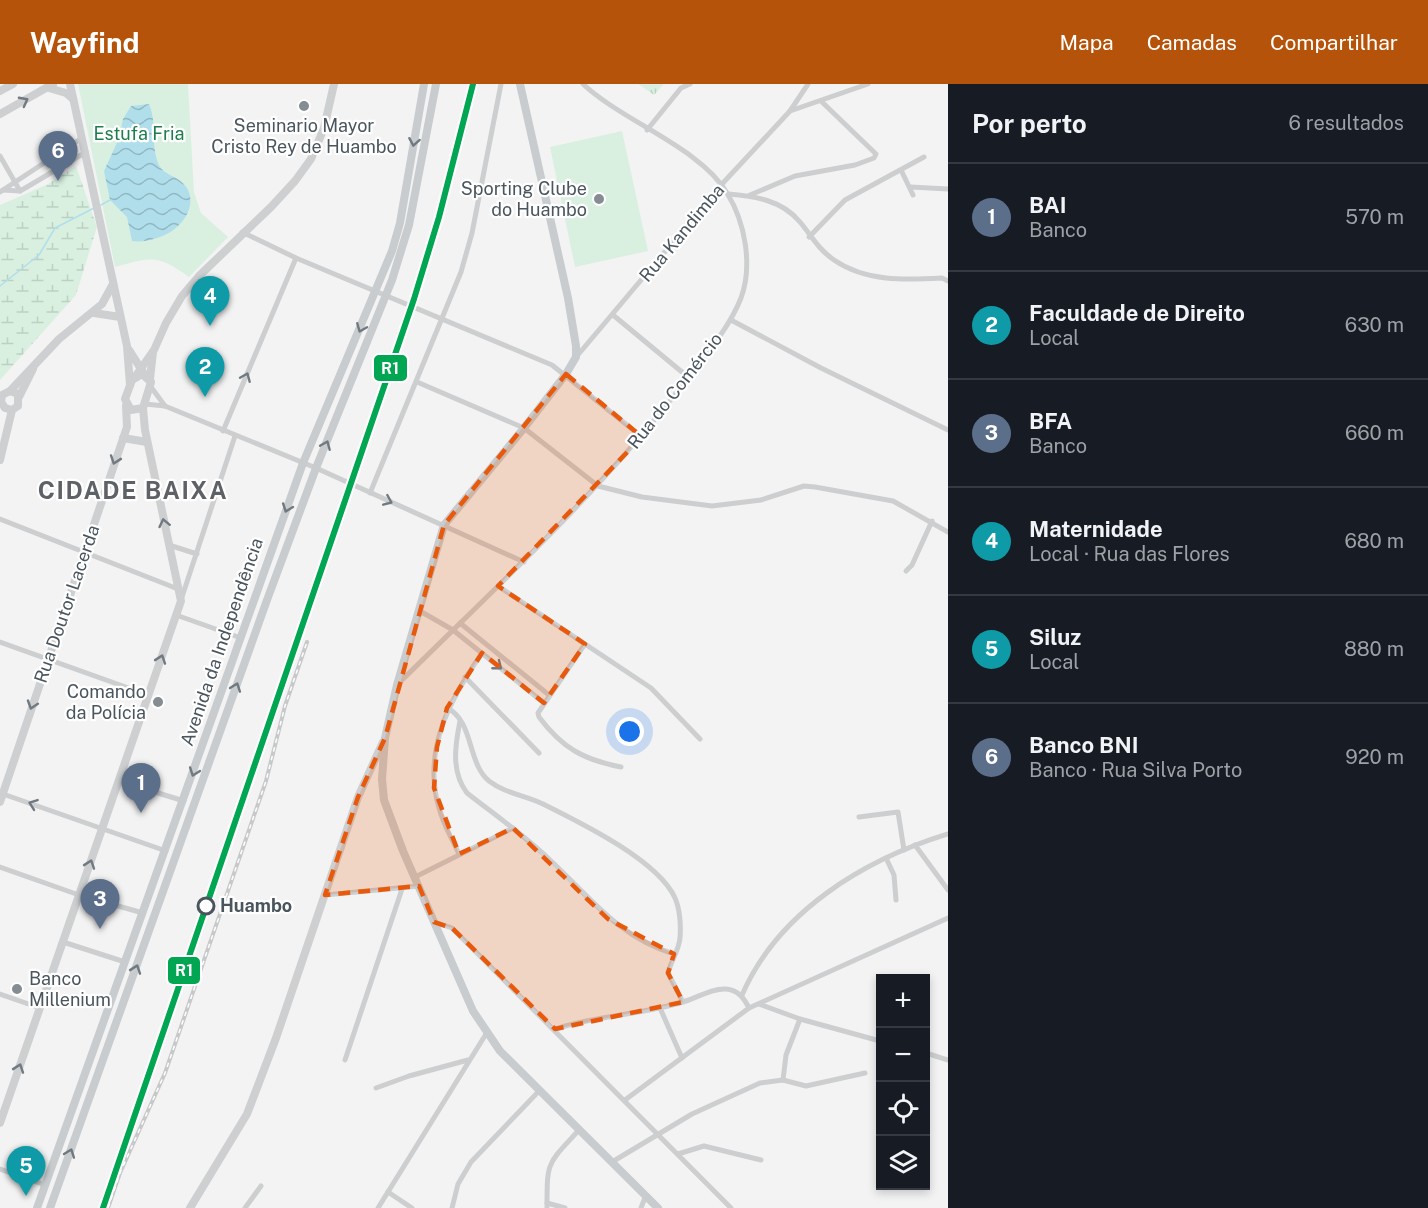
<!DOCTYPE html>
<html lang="pt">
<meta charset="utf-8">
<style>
:root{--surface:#171b24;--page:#20242c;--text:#f1f3f6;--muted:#9ea1a6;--line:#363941;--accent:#b45309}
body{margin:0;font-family:"Public Sans",sans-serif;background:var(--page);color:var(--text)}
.controls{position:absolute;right:18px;bottom:18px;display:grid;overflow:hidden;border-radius:0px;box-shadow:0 3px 9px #0003}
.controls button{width:54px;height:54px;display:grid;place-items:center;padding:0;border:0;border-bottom:2px solid var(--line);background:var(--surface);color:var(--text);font:30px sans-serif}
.you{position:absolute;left:630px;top:648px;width:21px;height:21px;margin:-15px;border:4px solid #fff;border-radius:50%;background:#1a73e8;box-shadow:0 0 0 9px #1a73e833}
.badge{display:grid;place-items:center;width:39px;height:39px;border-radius:50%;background:var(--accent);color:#fff;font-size:20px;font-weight:700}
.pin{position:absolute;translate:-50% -50px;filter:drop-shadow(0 2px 3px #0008)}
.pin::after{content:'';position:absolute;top:32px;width:21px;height:18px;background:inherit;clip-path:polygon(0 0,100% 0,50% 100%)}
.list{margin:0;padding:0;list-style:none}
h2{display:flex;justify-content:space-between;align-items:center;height:78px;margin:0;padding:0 24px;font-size:26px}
h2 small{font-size:20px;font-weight:400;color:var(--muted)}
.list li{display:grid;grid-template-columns:39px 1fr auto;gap:18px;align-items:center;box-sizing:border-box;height:108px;padding:0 24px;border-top:2px solid var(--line)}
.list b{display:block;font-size:22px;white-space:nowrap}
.list p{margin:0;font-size:20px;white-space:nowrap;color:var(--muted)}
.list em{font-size:20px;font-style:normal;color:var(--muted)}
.icon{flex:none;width:33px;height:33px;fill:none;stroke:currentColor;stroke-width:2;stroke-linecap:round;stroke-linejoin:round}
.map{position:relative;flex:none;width:948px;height:1124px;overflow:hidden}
header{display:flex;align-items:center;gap:36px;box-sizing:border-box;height:84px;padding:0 30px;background:var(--accent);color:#fff}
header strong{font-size:28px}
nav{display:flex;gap:33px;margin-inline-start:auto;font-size:21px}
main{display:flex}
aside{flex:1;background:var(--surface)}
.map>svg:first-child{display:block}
</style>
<header>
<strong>Wayfind</strong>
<nav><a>Mapa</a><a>Camadas</a><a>Compartilhar</a></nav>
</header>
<main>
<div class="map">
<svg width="948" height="1124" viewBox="0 0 948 1124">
<defs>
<pattern id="grass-tufts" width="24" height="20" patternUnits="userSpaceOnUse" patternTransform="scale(1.5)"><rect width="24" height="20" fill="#d9f0e1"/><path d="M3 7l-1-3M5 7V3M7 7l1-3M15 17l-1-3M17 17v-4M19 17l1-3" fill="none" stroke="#bcd0c3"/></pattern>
<pattern id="wetland-marsh" width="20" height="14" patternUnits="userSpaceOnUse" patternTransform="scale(1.5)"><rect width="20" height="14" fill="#d9f0e1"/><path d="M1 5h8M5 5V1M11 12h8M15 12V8" fill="none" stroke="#bcd0c3"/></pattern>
<pattern id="water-waves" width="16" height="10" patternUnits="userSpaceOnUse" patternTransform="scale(1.5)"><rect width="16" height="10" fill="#b0dfeb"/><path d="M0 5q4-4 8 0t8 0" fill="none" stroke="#91b8c2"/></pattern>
</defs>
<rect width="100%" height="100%" fill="#f3f3f3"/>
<polygon fill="url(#grass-tufts)" points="638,0 664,0 654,11"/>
<polygon fill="url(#wetland-marsh)" points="76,82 97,143 76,211 0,296 0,121 48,100"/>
<g fill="#d9f0e1">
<path d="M 78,0 L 188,0 L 194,108 L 201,129 L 228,153 L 189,193 C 157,170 152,173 115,183 Z"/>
<polygon points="622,47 648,167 575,183 550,63"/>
</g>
<path fill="url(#water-waves)" d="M 149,20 C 157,38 151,57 157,76 C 160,87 167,89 176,94 C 200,108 191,134 172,147 C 161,154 144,159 132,157 L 127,133 L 110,116 L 104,87 L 119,54 L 123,35 L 131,22 Z"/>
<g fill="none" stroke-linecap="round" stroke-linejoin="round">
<g stroke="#b0dfeb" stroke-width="1.5">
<polyline points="101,121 110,116"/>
<polyline points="0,202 39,171 55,144 94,124"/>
</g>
<g stroke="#ccced0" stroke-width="5">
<polyline points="790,27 868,0"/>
<polyline points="647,46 681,4 690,0"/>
<polyline points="0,72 20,107"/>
<polyline points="901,86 913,111"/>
<polyline points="911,103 948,105"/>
<polyline points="3,106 20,107 27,103 86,68"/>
<polyline points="0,108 82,54"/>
<path d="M 728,110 C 754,112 782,116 800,138 C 811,151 818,165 834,176 C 866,198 905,196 942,194 L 948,197"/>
<polyline points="750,111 795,92 855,81 874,74 876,70 822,18"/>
<polyline points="242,148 296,174 552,281 642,353"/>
<polyline points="809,153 845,116 924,73"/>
<polyline points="613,231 688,293"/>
<polyline points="731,236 821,284 948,346"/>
<polyline points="577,272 722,100 790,27 808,0"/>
<polyline points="417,298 524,344 598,402 642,413 712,422 761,416 804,402 815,403 893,417 948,448"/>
<polyline points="151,303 165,322"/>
<polyline points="145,320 165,322 316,384 524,478"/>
<polyline points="223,347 296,174"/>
<polyline points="370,409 461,188 472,149 501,0"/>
<polyline points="0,435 178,505"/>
<polyline points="169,461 197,470"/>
<polyline points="906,487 912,481 932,437"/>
<polyline points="498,502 651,604 700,655"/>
<polyline points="181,516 235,352"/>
<polyline points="420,527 453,546 544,619"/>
<polyline points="176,531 241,554"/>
<polyline points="460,539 549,611"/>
<polyline points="0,558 148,611"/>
<path d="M 585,560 L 538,629 L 539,633 C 562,664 584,676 621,683"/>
<polyline points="465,593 539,669"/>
<path d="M 398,600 C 495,504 596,412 680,304 C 701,276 728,247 741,214 C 753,181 745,138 727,109 C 701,64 622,37 583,0"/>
<path d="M 447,624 C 474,637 467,679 489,697 C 506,710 525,711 543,720 C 579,738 658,776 675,814 C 680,825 681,842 680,854 C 679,866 671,877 668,889 L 683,918"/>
<path d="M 460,637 C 455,662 451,688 467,709 C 495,731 524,751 550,776 C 591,814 618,853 674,870"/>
<polyline points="119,697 184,717"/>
<polyline points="3,710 166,767"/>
<polyline points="859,733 898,728 904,766"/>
<polyline points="915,761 948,806"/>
<path d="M 459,770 C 452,755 443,740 439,724 C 422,666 450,615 482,569"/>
<polyline points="886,774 894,791 896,816"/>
<polyline points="0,783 79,811 143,829"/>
<polyline points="415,793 513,744"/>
<polyline points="325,811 419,802"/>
<polyline points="434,838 452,844 731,1124"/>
<polyline points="63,858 125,878"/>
<polyline points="0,910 40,924"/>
<path d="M 742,911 C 778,828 863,776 948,750"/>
<polyline points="759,920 800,935 880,957"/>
<polyline points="660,924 682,974"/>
<path d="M 555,945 C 597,931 643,931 686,917 C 698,913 713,904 726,905 C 738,906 744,914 749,924"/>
<polyline points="926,969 948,976"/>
<polyline points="345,976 402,805"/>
<polyline points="783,996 786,971 800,935"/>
<polyline points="376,1004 409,992 468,976"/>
<polyline points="625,1016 749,924 948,834"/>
<polyline points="678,1070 704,1062 761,1076"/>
<polyline points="612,1078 692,1030 760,999 783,996 806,1002 865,989"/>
<polyline points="0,1085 45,1101"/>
<polyline points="388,1108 412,1124"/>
<polyline points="547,1119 565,1124"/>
<polyline points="245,1124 261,1102"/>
<polyline points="378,1124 486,950"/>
<polyline points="452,1124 458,1100 471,1078 540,1006"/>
<path d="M 547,1124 C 547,1076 547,1081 579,1046"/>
<polyline points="641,1124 646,1111"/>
</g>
<g stroke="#cdcfd1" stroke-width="8">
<polyline points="70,0 127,262 130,301"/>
<polyline points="49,4 66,9 73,15"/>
<polyline points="0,7 13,0"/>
<polyline points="0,30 53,0"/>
<polyline points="94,229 120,233"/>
<polyline points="129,266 143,288"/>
<polyline points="135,293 154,266 166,239 182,212 199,192 271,123 295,97 311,75 324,44 334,0"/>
<polyline points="150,295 153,268"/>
<polyline points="10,307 59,255 102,220 113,200"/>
<polyline points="19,313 33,285"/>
<polyline points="123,354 147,358"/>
<polyline points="0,376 12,326 18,322 18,310 10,307 2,311 1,318 5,324 12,326"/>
<polyline points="0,718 127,343 126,322"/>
<polyline points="0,1039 181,517 145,346 143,324 151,298 142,290 132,296 125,315 131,326 143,324"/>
<polyline points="190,1124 247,1030 276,954 358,713 383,658"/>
</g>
<g stroke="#c8ccce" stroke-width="8">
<polyline points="520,0 568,214 576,262 576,273 566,290 524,344 444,441 397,601 385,654 382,695 384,716 403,767 473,927 500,967 658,1124"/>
<polyline points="37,1124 303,379 392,167 400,139 424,0"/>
<polyline points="50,1124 267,516 316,384 392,196 409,141 436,0"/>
</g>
<g stroke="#c7c8ca" stroke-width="4">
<polyline id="rail" points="108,1124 120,1089 165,989 266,697 285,622 307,558"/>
</g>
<use href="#rail" stroke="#fff" stroke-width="1.5" stroke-dasharray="4.5" stroke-linecap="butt"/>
<g stroke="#fff" stroke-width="10">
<polyline id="rail-1" points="103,1124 414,215 439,133 473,0"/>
</g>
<use href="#rail-1" stroke="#00a651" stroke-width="6"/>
</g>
<defs><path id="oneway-chevron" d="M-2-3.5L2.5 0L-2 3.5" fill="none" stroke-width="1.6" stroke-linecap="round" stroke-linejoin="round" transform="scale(1.5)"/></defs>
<g stroke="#717a80">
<use href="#oneway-chevron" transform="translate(24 17) rotate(-28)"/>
<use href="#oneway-chevron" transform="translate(115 376) rotate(109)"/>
<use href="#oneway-chevron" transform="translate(164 439) rotate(-102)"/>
<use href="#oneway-chevron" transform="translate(161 575) rotate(-71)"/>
<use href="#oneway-chevron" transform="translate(32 621) rotate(108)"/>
<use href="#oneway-chevron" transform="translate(90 780) rotate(-71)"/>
<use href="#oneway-chevron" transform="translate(19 984) rotate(-71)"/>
</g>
<g stroke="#707980">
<use href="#oneway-chevron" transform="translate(414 58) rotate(100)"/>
<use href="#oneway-chevron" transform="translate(361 244) rotate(112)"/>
<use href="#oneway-chevron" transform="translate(326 361) rotate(-67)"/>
<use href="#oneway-chevron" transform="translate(287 424) rotate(110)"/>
<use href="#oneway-chevron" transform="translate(236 603) rotate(-70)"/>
<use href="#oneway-chevron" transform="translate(194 688) rotate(110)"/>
<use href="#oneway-chevron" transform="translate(136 885) rotate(-71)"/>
<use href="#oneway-chevron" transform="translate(70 1069) rotate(-70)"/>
</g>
<g stroke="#717980">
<use href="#oneway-chevron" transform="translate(246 293) rotate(-67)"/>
<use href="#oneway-chevron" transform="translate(388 417) rotate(23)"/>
<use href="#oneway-chevron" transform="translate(498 582) rotate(39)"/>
<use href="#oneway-chevron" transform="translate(33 720) rotate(-160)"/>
</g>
<path fill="#e8590c" fill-opacity="0.2" stroke="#e8590c" stroke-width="4.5" stroke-dasharray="12 8" stroke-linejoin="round" d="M 566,290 L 642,353 L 498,502 L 585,560 L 544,619 L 482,569 L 447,624 L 437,663 L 434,704 L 459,770 L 513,744 L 608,835 L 674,870 L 668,889 L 683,918 L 555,945 L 452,844 L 434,838 L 419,802 L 325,811 L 358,713 L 385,654 L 444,441 Z"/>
<g fill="#858c92" stroke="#fff" stroke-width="2">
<circle cx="304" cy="22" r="6"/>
<circle cx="599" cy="115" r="6"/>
<circle cx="158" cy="618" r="6"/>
<circle cx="17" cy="905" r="6"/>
</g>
<circle fill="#fff" stroke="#4a555e" stroke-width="3" cx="206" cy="822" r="8"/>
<g text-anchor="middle" stroke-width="4.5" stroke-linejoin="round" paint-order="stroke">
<g font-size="18" fill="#4a555e" stroke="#fff" text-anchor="end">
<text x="304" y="48" text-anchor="middle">Seminario Mayor<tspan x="304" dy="21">Cristo Rey de Huambo</tspan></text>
<text x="587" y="111">Sporting Clube<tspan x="587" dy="21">do Huambo</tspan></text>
<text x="146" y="614">Comando<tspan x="146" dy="21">da Polícia</tspan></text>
<text x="29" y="901" text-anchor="start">Banco<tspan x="29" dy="21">Millenium</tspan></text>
</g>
<g font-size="18" fill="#1d7d4c" stroke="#fff">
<text x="139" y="56">Estufa Fria</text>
</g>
<g font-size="18" fill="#4a555e" stroke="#fff">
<text transform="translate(682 149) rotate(-50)" y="6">Rua Kandimba</text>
<text transform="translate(675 307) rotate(-52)" y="6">Rua do Comércio</text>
<text transform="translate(67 520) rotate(-71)" y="6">Rua Doutor Lacerda</text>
<text transform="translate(222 558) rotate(-71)" y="6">Avenida da Independência</text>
</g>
<g font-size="18" font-weight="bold" fill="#4a555e" stroke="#fff" text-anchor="start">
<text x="220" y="828">Huambo</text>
</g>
<g font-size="24" font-weight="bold" letter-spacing="1.5" fill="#5e6266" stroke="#fff">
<text x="133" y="415">CIDADE BAIXA</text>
</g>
</g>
<g stroke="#fff" stroke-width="2">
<rect x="373" y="270" width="35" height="28" rx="6" fill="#00a651"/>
<rect x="167" y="872" width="34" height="29" rx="6" fill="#00a651"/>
</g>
<g font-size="16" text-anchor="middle" font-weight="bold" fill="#fff">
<text x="390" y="290">R1</text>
<text x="184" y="892">R1</text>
</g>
</svg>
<div class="controls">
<button>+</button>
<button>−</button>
<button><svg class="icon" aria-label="locate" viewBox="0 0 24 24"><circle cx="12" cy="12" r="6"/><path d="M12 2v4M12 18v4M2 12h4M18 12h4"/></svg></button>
<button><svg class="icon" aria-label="layers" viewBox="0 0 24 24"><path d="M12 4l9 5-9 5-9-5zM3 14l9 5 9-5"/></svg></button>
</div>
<div class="you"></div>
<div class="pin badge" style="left:141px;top:729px;background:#5c6f8a">1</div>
<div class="pin badge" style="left:205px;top:313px;background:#0f9aa8">2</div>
<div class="pin badge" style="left:100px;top:845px;background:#5c6f8a">3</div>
<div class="pin badge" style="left:210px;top:242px;background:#0f9aa8">4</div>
<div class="pin badge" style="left:26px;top:1112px;background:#0f9aa8">5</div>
<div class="pin badge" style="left:58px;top:97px;background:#5c6f8a">6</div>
</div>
<aside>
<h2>Por perto<small>6 resultados</small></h2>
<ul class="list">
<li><span class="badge" style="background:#5c6f8a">1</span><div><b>BAI</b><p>Banco</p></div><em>570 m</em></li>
<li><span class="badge" style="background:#0f9aa8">2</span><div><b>Faculdade de Direito</b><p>Local</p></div><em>630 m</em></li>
<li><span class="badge" style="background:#5c6f8a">3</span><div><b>BFA</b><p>Banco</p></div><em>660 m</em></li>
<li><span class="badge" style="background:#0f9aa8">4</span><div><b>Maternidade</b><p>Local · Rua das Flores</p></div><em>680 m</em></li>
<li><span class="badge" style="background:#0f9aa8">5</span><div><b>Siluz</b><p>Local</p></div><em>880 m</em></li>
<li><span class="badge" style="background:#5c6f8a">6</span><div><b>Banco BNI</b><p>Banco · Rua Silva Porto</p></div><em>920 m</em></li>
</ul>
</aside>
</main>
